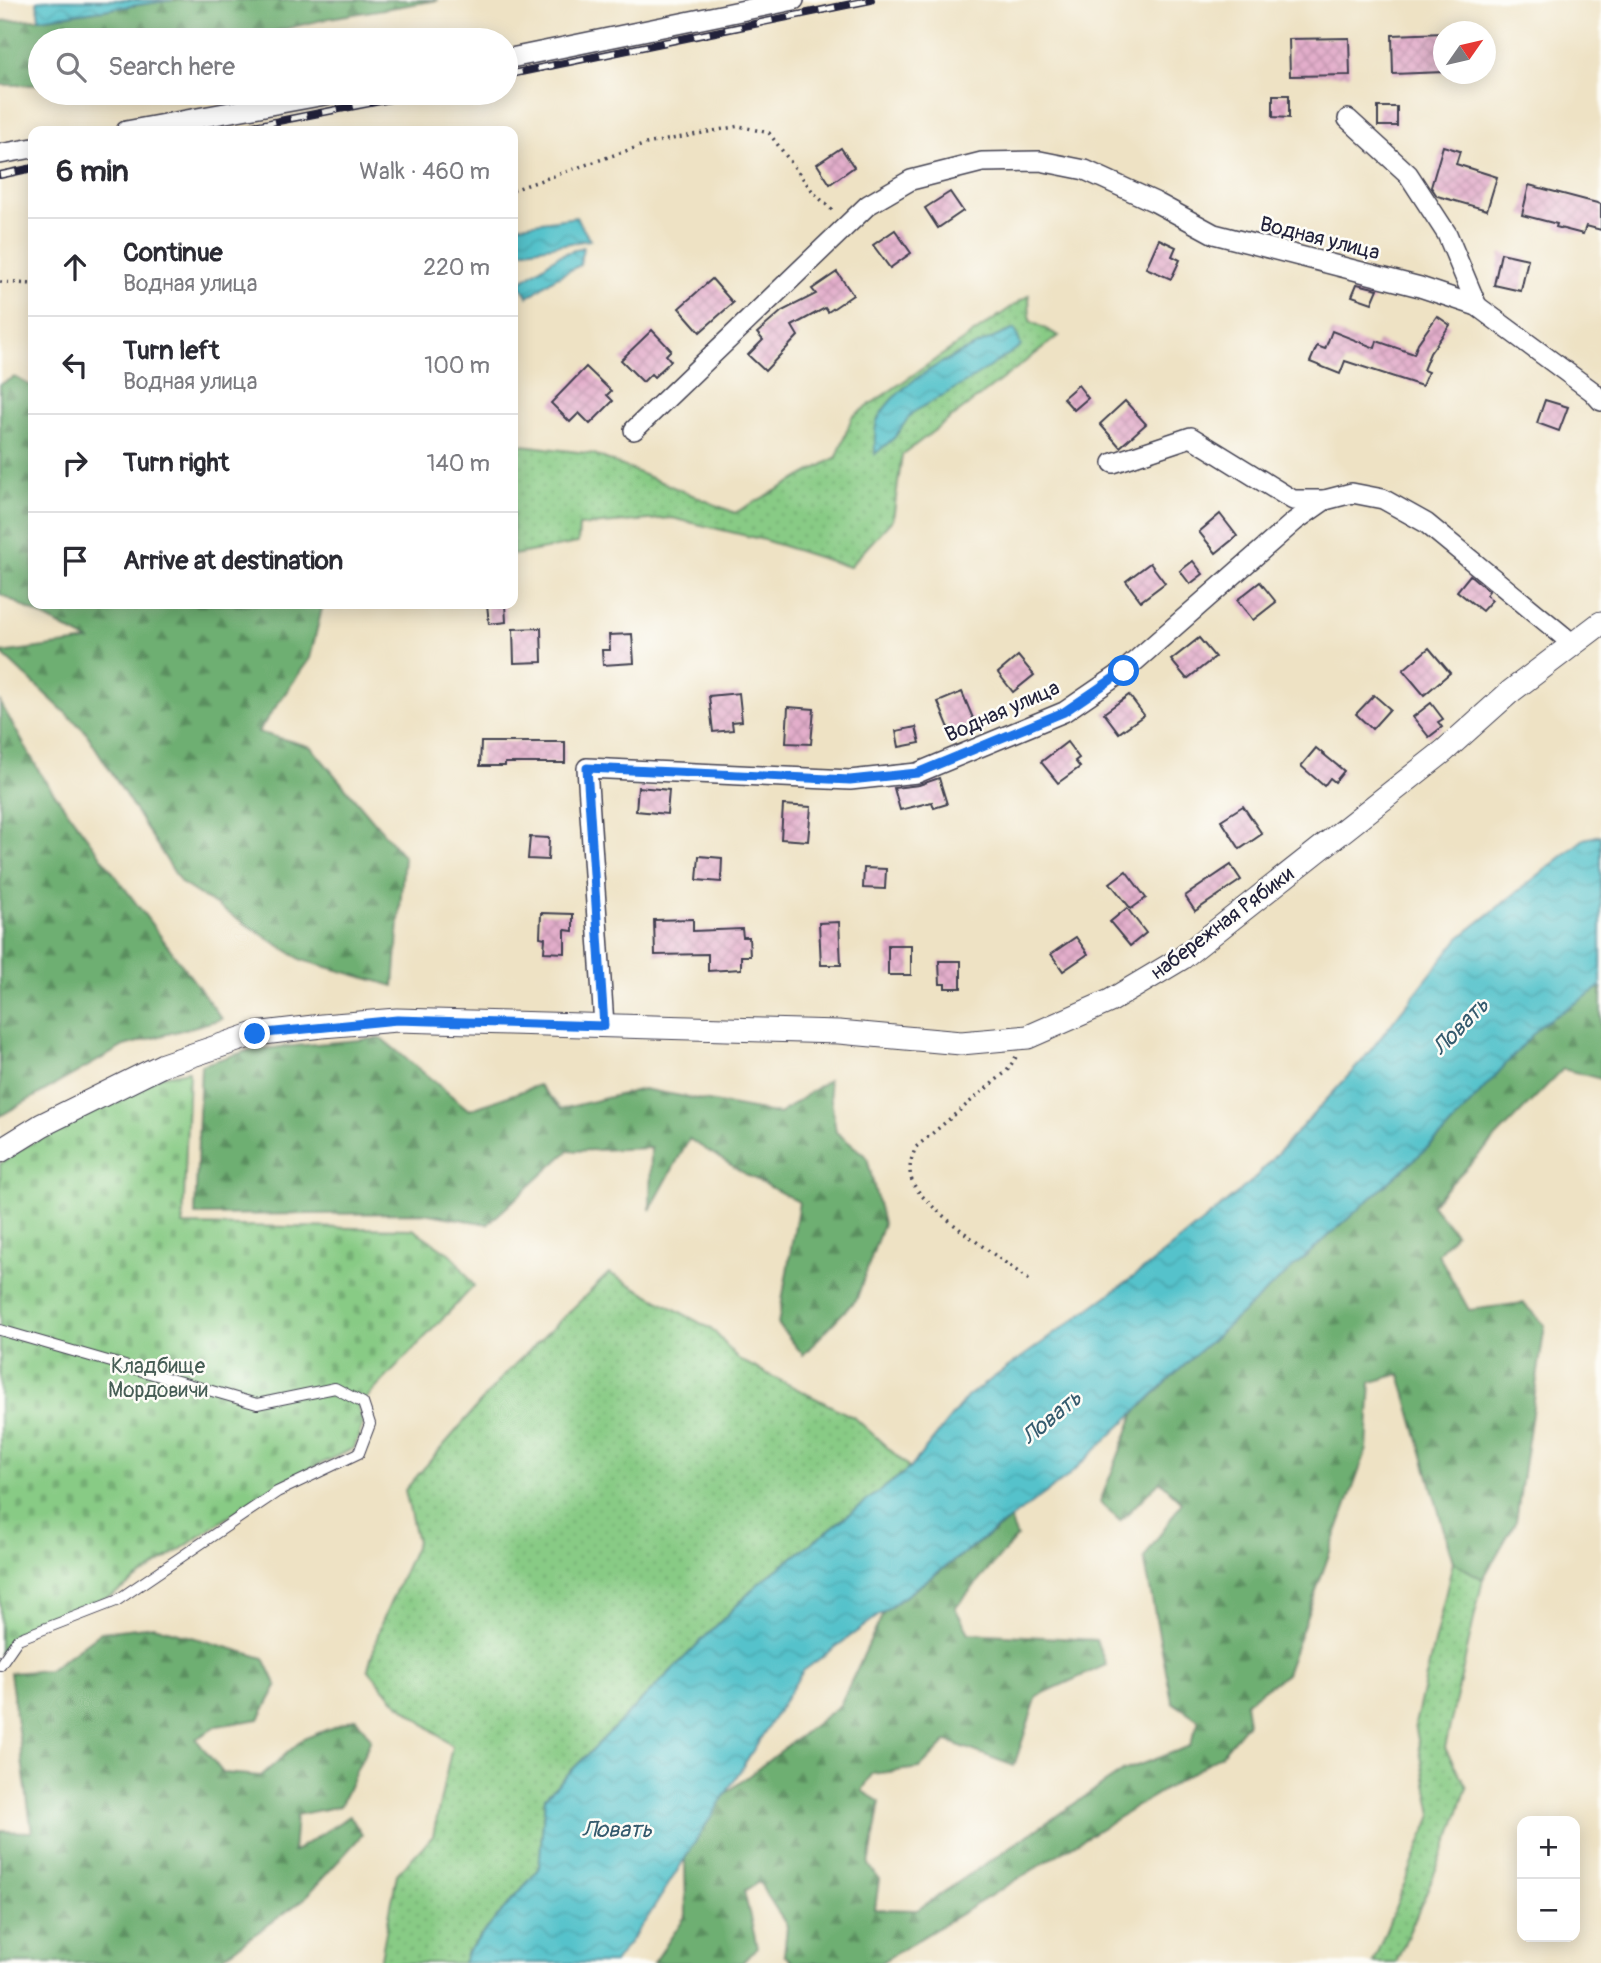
<!DOCTYPE html>
<meta charset="utf-8">
<style>
:root{--surface:#fff;--page:#f7f7f7;--text:#2b2b33;--muted:#7c7c81;--line:#e1e1e2}
body{margin:0;font-family:Pangolin,sans-serif;background:var(--page);color:var(--text)}
.controls{position:absolute;right:21px;bottom:21px;display:grid;overflow:hidden;border-radius:14px;box-shadow:0 4px 18px #0003}
.controls button{width:63px;height:63px;display:grid;place-items:center;padding:0;border:0;border-bottom:2px solid var(--line);background:var(--surface);color:var(--text);font:35px sans-serif}
.compass{position:absolute;left:1433px;top:21px;width:63px;height:63px;border-radius:50%;background:var(--surface);box-shadow:0 4px 18px #0003;rotate:56deg}
.stop{position:absolute;width:21px;height:21px;margin:-16px;border:5px solid #1a73e8;border-radius:50%;background:#fff}
.stop.end{background:#1a73e8;border-color:#fff;box-shadow:0 2px 7px #0008}
.list{margin:0;padding:0;list-style:none}
h2{display:flex;justify-content:space-between;align-items:center;height:91px;margin:0;padding:0 28px;font-size:30px}
h2 small{font-size:23px;font-weight:400;color:var(--muted)}
.list li{display:grid;grid-template-columns:46px 1fr auto;gap:21px;align-items:center;box-sizing:border-box;height:98px;padding:0 28px;border-top:2px solid var(--line)}
.list b{display:block;font-size:26px;white-space:nowrap}
.list p{margin:0;font-size:23px;white-space:nowrap;color:var(--muted)}
.list em{font-size:23px;font-style:normal;color:var(--muted)}
.icon{flex:none;width:38px;height:38px;fill:none;stroke:currentColor;stroke-width:2;stroke-linecap:round;stroke-linejoin:round}
.map{position:relative;flex:none;width:1601px;height:1963px;overflow:hidden}
.search{position:absolute;background:var(--surface);box-shadow:0 4px 18px #0003;left:28px;top:28px;width:490px;height:77px;display:flex;align-items:center;gap:18px;box-sizing:border-box;padding:0 24px;border-radius:38px;color:var(--muted);font-size:26px}
.panel{position:absolute;background:var(--surface);box-shadow:0 4px 18px #0003;left:28px;top:126px;width:490px;height:483px;border-radius:14px}
.map>svg:first-child{display:block}
</style>
<div class="map">
<svg width="1601" height="1963" viewBox="0 0 1601 1963">
<defs>
<pattern id="grass-dots" width="8" height="8" patternUnits="userSpaceOnUse" patternTransform="scale(1.75)"><rect width="8" height="8" fill="#88cb85"/><path d="M2 2h.1M6 6h.1" fill="none" stroke="#75ae74" stroke-width="1.8" stroke-linecap="round"/></pattern>
<pattern id="forest-firs" width="22" height="20" patternUnits="userSpaceOnUse" patternTransform="scale(1.75)"><rect width="22" height="20" fill="#6eaf72"/><path d="M5 1l3.5 6h-7zM16 11l3.5 6h-7z" fill="#5a8e5f"/></pattern>
<pattern id="cemetery-stones" width="16" height="16" patternUnits="userSpaceOnUse" patternTransform="scale(1.75)"><rect width="16" height="16" fill="#88cb85"/><path d="M2 7V4a2 2 0 0 1 4 0v3zM10 15v-3a2 2 0 0 1 4 0v3z" fill="#75ae74"/></pattern>
<pattern id="water-waves" width="16" height="10" patternUnits="userSpaceOnUse" patternTransform="scale(1.75)"><rect width="16" height="10" fill="#55c2cb"/><path d="M0 5q4-4 8 0t8 0" fill="none" stroke="#4aa6af"/></pattern>
<pattern id="building-cross-hatch" width="8" height="8" patternUnits="userSpaceOnUse" patternTransform="scale(1.75)"><rect width="8" height="8" fill="#e3aecb"/><path d="M0 0l8 8M0 8l8-8" fill="none" stroke="#c295af"/></pattern>
</defs>
<rect width="100%" height="100%" fill="#fdfcf7"/>
<filter id="ink" filterUnits="userSpaceOnUse"><feTurbulence type="fractalNoise" baseFrequency=".0143" numOctaves="2"/><feDisplacementMap in="SourceGraphic" scale="14" xChannelSelector="R" yChannelSelector="G"/><feConvolveMatrix kernelMatrix="1 2 1 2 8 2 1 2 1" color-interpolation-filters="sRGB"/></filter>
<filter id="wash" filterUnits="userSpaceOnUse"><feTurbulence type="fractalNoise" baseFrequency=".00686" numOctaves="4" result="noise"/><feDisplacementMap in="SourceGraphic" scale="28" xChannelSelector="R" yChannelSelector="G"/><feGaussianBlur stdDeviation="1.57" result="paint"/><feColorMatrix in="noise" values="0 0 0 0 0 0 0 0 0 0 0 0 0 0 0 0 0 1.4 0 .05"/><feComposite in="paint" operator="in"/></filter>
<g filter="url(#wash)">
<rect width="100%" height="100%" fill="#eee2c4"/>
<g fill="url(#grass-dots)" stroke="#557660" stroke-width="2">
<polygon points="1029,295 1030,321 1059,336 902,455 893,519 849,567 764,540 672,518 579,526 578,543 513,555 513,444 594,454 735,513 837,457 852,417"/>
<polygon points="609,1273 713,1330 738,1359 855,1418 910,1468 759,1583 545,1797 539,1869 467,1952 463,1963 380,1963 397,1874 433,1836 452,1746 393,1699 368,1669 381,1624 417,1542 405,1490 506,1373"/>
<polygon points="1453,1562 1483,1579 1445,1748 1467,1787 1452,1832 1396,1963 1373,1963 1432,1815 1415,1724"/>
</g>
<g fill="url(#forest-firs)" stroke="#486856" stroke-width="2">
<polygon points="173,0 279,0 280,2 287,0 438,0 330,18 240,40 40,40 40,85 0,85 0,21 39,19"/>
<polygon points="15,377 33,387 33,604 323,604 310,658 258,732 311,747 404,857 394,986 302,960 181,883 85,731 1,653 89,641 0,594 0,384"/>
<polygon points="0,702 43,778 222,1019 124,1046 0,1116"/>
<polygon points="1601,987 1601,1079 1563,1069 1431,1204 1455,1233 1438,1254 1469,1310 1523,1303 1545,1325 1516,1521 1483,1579 1453,1562 1400,1374 1371,1382 1367,1449 1286,1674 1245,1703 1248,1723 1221,1755 880,1963 794,1963 784,1955 787,1926 759,1882 744,1891 757,1947 742,1963 654,1963 686,1915 685,1858 724,1795 840,1705 884,1612 1010,1520 1017,1537 955,1608 969,1633 1096,1640 1106,1665 1037,1696 1014,1766 947,1741 920,1768 872,1774 862,1791 880,1802 869,1865 879,1879 875,1909 917,1910 1123,1771 1190,1746 1199,1720 1172,1702 1144,1558 1182,1502 1160,1481 1120,1521 1100,1502 1135,1413 1196,1354 1444,1133 1541,1024"/>
<polygon points="381,1038 469,1110 539,1085 561,1109 643,1089 779,1114 828,1080 836,1132 867,1157 883,1224 857,1298 803,1355 778,1324 799,1202 747,1175 689,1139 650,1210 651,1148 568,1151 488,1224 423,1213 195,1215 201,1065 250,1050"/>
<polygon points="154,1626 264,1658 277,1686 259,1719 217,1726 196,1739 223,1773 261,1776 303,1739 356,1718 371,1739 340,1806 296,1815 293,1852 350,1816 362,1835 304,1899 215,1963 0,1963 0,1831 32,1832 10,1673 49,1670 101,1632"/>
</g>
<polygon fill="url(#cemetery-stones)" stroke="#557660" stroke-width="2" points="189,1071 183,1225 413,1229 453,1256 474,1286 358,1407 363,1424 354,1448 274,1486 113,1595 14,1634 0,1653 0,1164 22,1148 161,1076"/>
<g fill="url(#water-waves)" stroke="#3c7283" stroke-width="2">
<polygon points="46,0 173,0 39,19 37,1"/>
<polygon points="576,217 590,240 513,252 513,226"/>
<polygon points="583,247 580,265 553,279 528,297 519,283 558,256"/>
<path d="M 1015,329 L 1021,346 L 968,381 L 912,413 L 894,438 L 875,454 C 875,444 874,430 877,421 C 897,377 973,346 1015,329 Z"/>
<polygon points="1601,835 1601,987 1541,1025 1444,1133 1196,1354 1066,1478 803,1671 648,1917 614,1963 463,1963 467,1952 539,1869 545,1797 759,1583 910,1468 968,1396 1143,1270 1252,1181 1362,1061 1459,938 1584,839"/>
</g>
<g id="blocks">
<g fill="url(#building-cross-hatch)">
<polygon points="1444,33 1444,72 1393,74 1392,35"/>
<polygon points="1349,38 1350,75 1290,76 1289,39"/>
<polygon points="1273,95 1289,95 1289,118 1273,117"/>
<rect x="1378" y="107" width="19" height="19"/>
<polygon points="1443,146 1460,151 1456,164 1497,177 1487,210 1437,196 1431,187"/>
<polygon points="841,148 854,167 830,184 817,164"/>
<polygon points="1529,185 1601,204 1601,230 1586,226 1583,234 1556,227 1557,224 1522,215"/>
<polygon points="950,192 963,211 938,228 925,208"/>
<polygon points="895,230 911,253 890,268 873,245"/>
<polygon points="1159,239 1176,247 1172,256 1180,260 1171,279 1146,268"/>
<polygon points="1501,253 1528,259 1521,291 1494,285"/>
<polygon points="837,272 853,295 828,312 825,308 792,326 798,336 765,371 748,355 763,340 757,333 782,311 816,294 812,289"/>
<polygon points="712,279 733,303 700,332 679,308"/>
<polygon points="1357,284 1378,289 1372,303 1352,296"/>
<polygon points="1437,316 1450,325 1430,353 1423,370 1428,372 1422,386 1345,361 1340,374 1310,362 1317,346 1325,349 1332,331 1375,348 1377,341 1414,354 1418,343"/>
<polygon points="652,330 671,350 666,355 671,361 654,377 651,374 643,382 621,360"/>
<polygon points="586,367 611,391 607,395 613,401 590,424 579,413 570,422 551,403"/>
<polygon points="1078,385 1088,398 1074,410 1063,398"/>
<polygon points="1545,400 1568,407 1559,431 1537,423"/>
<polygon points="1125,401 1146,424 1120,447 1100,424"/>
<polygon points="1220,514 1237,536 1216,553 1199,532"/>
<polygon points="1193,561 1203,574 1190,584 1180,571"/>
<polygon points="1150,563 1165,583 1141,601 1126,581"/>
<polygon points="1470,575 1489,591 1486,595 1492,600 1482,611 1457,591"/>
<polygon points="1260,582 1276,602 1253,620 1237,600"/>
<polygon points="487,604 505,604 506,622 489,624"/>
<polygon points="541,628 542,662 514,663 513,629"/>
<polygon points="632,634 634,663 603,665 602,650 610,650 609,635"/>
<polygon points="1199,638 1215,657 1187,679 1171,660"/>
<polygon points="1429,648 1450,673 1424,695 1403,670"/>
<polygon points="1018,656 1034,675 1013,692 998,673"/>
<polygon points="962,692 975,723 951,733 938,702"/>
<polygon points="739,693 742,721 732,722 733,730 713,732 709,696"/>
<polygon points="1129,695 1144,715 1119,733 1104,713"/>
<polygon points="1374,695 1390,709 1372,729 1356,714"/>
<polygon points="1431,703 1443,719 1438,722 1442,727 1429,737 1413,717"/>
<polygon points="788,707 814,709 811,744 786,743"/>
<polygon points="916,727 920,743 899,747 896,731"/>
<polygon points="481,742 565,742 565,763 505,763 505,766 480,766"/>
<polygon points="1067,742 1079,758 1075,761 1080,767 1058,783 1041,762"/>
<polygon points="1316,748 1344,771 1335,782 1330,778 1324,786 1301,766"/>
<polygon points="939,778 947,804 934,808 932,802 900,810 894,788 919,785"/>
<polygon points="638,787 669,790 667,814 636,811"/>
<polygon points="783,805 811,807 808,841 781,839"/>
<polygon points="1243,806 1262,834 1240,849 1221,820"/>
<polygon points="530,837 549,838 548,860 528,859"/>
<polygon points="699,856 722,858 721,882 697,880"/>
<polygon points="1231,865 1241,880 1195,911 1185,896"/>
<polygon points="864,868 886,869 885,889 863,888"/>
<polygon points="1126,871 1146,898 1131,909 1110,883"/>
<polygon points="1127,908 1146,933 1130,946 1110,922"/>
<polygon points="541,913 573,914 573,931 565,930 565,953 544,952 545,938 540,937"/>
<polygon points="693,919 693,931 742,929 743,937 749,937 750,956 741,956 741,969 708,971 708,954 655,955 654,920"/>
<polygon points="839,922 841,965 821,965 819,923"/>
<polygon points="1076,937 1088,954 1063,971 1051,954"/>
<rect x="888" y="945" width="23" height="30"/>
<polygon points="939,961 961,961 961,988 945,988 945,984 940,984"/>
</g>
</g>
</g>
<g filter="url(#ink)">
<use href="#blocks" fill-opacity="0" stroke="#413f50" stroke-width="2"/>
<g fill="none" stroke-linecap="round" stroke-linejoin="round">
<g stroke="#413f50" stroke-width="12">
<polyline id="service" points="0,1330 257,1404 335,1388 363,1403 370,1424 359,1453 277,1492 116,1601 18,1639 0,1665"/>
</g>
<g stroke="#413f50" stroke-width="22">
<g id="minor">
<polyline points="506,59 794,0"/>
<polyline points="1348,119 1408,174 1447,234 1477,306"/>
<polyline points="126,131 336,93"/>
<polyline points="0,154 33,148"/>
<polyline points="634,430 868,205 911,180 982,162 1040,161 1085,170 1155,202 1214,234 1420,287 1477,306 1592,391 1601,401"/>
<polyline points="1113,463 1191,437 1293,500 1325,500"/>
<polyline points="604,1025 587,768 850,780 917,773 1064,712 1124,671 1295,521 1325,500 1352,493 1383,499 1426,523 1573,644"/>
</g>
</g>
<g stroke="#413f50" stroke-width="25">
<polyline id="tertiary" points="0,1151 42,1125 163,1065 255,1034 322,1026 397,1020 839,1032 961,1043 1028,1037 1110,1001 1182,958 1444,751 1510,692 1601,623"/>
</g>
<g stroke="#413f50" stroke-width="3.5" stroke-dasharray="2 5" stroke-linecap="butt">
<polyline points="513,190 646,144 739,126 769,133 813,192 834,212"/>
<polyline points="0,282 33,284"/>
<path d="M 1016,1057 L 1007,1071 L 916,1147 C 911,1159 907,1170 913,1183 C 926,1210 1002,1259 1029,1280"/>
</g>
<use href="#service" stroke="#fff" stroke-width="10"/>
<use href="#minor" stroke="#fff" stroke-width="19"/>
<use href="#tertiary" stroke="#fff" stroke-width="23"/>
<g stroke="#22223b" stroke-width="8">
<g id="rail">
<polyline points="506,75 871,0"/>
<polyline points="228,131 421,93"/>
<polyline points="0,175 33,168"/>
</g>
</g>
<use href="#rail" stroke="#fdfcf7" stroke-width="5" stroke-dasharray="16" stroke-linecap="butt"/>
</g>
</g>
<g fill="none" stroke-linecap="round" stroke-linejoin="round" filter="url(#ink)">
<polyline stroke="#1a73e8" stroke-width="9" points="255,1034 397,1020 604,1026 587,768 850,780 917,773 1064,712 1124,671"/>
</g>
<g text-anchor="middle" stroke-width="5" stroke-linejoin="round" paint-order="stroke">
<g font-size="21" fill="#22223b" stroke="#fdfcf7">
<text transform="translate(1320 238) rotate(14)" y="7">Водная улица</text>
<text transform="translate(1002 711) rotate(-24)" y="7">Водная улица</text>
<text transform="translate(1222 923) rotate(-37)" y="7">набережная Рябики</text>
</g>
<g font-size="21" fill="#465d55" stroke="#fdfcf7">
<text x="158" y="1373">Кладбище<tspan x="158" dy="24">Мордовичи</tspan></text>
</g>
<g font-size="23" font-style="italic" fill="#345a6d" stroke="#fdfcf7">
<text transform="translate(1460 1026) rotate(-46)" y="8">Ловать</text>
<text transform="translate(1051 1417) rotate(-40)" y="8">Ловать</text>
<text x="617" y="1837">Ловать</text>
</g>
</g>
</svg>
<div class="controls">
<button>+</button>
<button>−</button>
</div>
<svg class="compass" viewBox="-18 -18 36 36"><path d="M0-13l5 13h-10z" fill="#e53935"/><path d="M0 13l5-13h-10z" fill="#7c7c81"/></svg>
<div class="stop" style="left:1124px;top:671px"></div>
<div class="stop end" style="left:255px;top:1034px"></div>
<div class="search"><svg class="icon" aria-label="search" viewBox="0 0 24 24"><circle cx="10" cy="10" r="6"/><path d="M15 15l6 6"/></svg>Search here</div>
<section class="panel">
<h2>6 min<small>Walk · 460 m</small></h2>
<ul class="list">
<li><svg class="icon" aria-label="ahead" viewBox="0 0 24 24"><path d="M12 20V5M6 11l6-6 6 6"/></svg><div><b>Continue</b><p>Водная улица</p></div><em>220 m</em></li>
<li><svg class="icon" aria-label="left" viewBox="0 0 24 24"><path d="M17 20v-9H6M10 6l-5 5 5 5"/></svg><div><b>Turn left</b><p>Водная улица</p></div><em>100 m</em></li>
<li><svg class="icon" aria-label="right" viewBox="0 0 24 24"><path d="M7 20v-9h11M14 6l5 5-5 5"/></svg><div><b>Turn right</b></div><em>140 m</em></li>
<li><svg class="icon" aria-label="arrive" viewBox="0 0 24 24"><path d="M6 21V4h12l-3 4 3 4H6"/></svg><div><b>Arrive at destination</b></div></li>
</ul>
</section>
</div>
